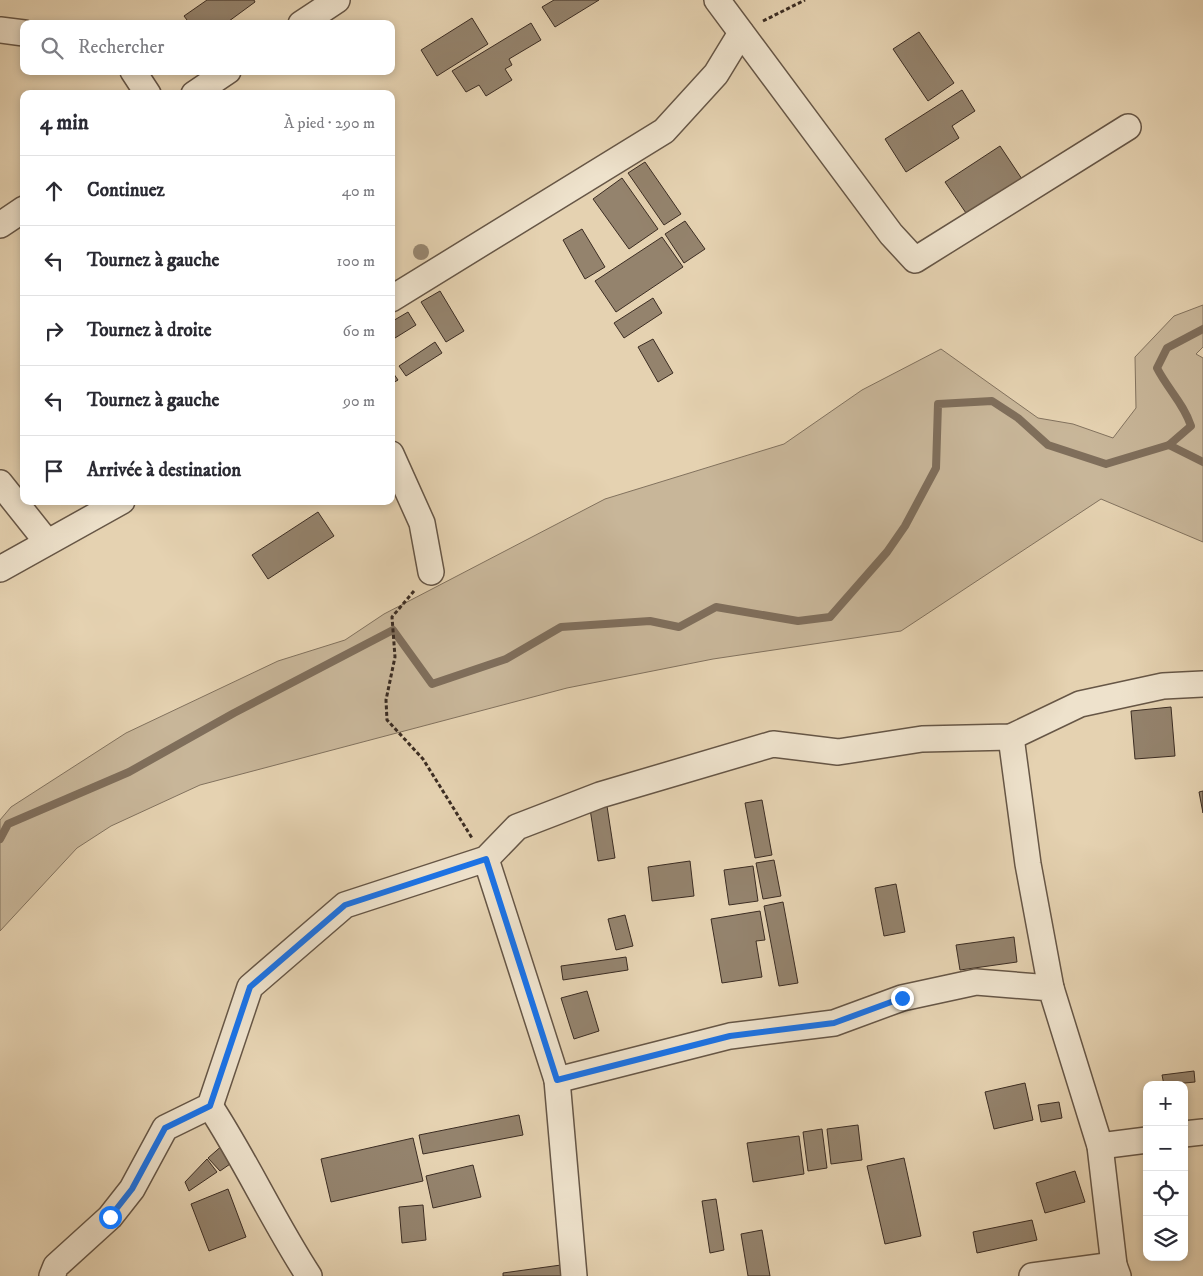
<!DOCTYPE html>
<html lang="fr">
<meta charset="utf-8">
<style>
:root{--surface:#fff;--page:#f7f7f7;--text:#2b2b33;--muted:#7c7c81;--line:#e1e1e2}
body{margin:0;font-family:"IM FELL DW Pica",serif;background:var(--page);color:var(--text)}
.controls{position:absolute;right:15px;bottom:15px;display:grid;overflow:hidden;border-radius:10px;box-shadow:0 2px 8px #0003}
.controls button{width:45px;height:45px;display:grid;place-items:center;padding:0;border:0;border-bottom:1px solid var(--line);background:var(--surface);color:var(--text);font:25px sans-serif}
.stop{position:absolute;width:15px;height:15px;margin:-11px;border:4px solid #1a73e8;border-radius:50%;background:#fff}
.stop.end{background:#1a73e8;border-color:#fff;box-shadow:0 1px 5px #0008}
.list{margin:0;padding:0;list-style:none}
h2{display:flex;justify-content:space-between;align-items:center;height:65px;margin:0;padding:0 20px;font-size:21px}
h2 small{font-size:16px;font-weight:400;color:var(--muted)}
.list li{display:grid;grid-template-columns:32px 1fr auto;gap:15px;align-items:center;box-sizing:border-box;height:70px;padding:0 20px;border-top:1px solid var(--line)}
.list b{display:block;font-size:19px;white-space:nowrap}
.list em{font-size:16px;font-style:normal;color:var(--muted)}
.icon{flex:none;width:28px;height:28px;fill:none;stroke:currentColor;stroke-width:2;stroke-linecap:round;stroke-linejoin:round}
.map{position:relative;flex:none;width:1203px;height:1276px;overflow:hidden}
.search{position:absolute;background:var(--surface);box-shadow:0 2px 8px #0003;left:20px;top:20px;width:375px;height:55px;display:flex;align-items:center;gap:12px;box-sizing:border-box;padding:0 18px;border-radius:10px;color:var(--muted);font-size:19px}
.panel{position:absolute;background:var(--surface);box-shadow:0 2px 8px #0003;left:20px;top:90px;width:375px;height:415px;border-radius:10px}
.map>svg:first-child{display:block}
</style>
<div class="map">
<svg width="1203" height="1276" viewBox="0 0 1203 1276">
<rect width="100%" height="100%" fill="#e5d2b1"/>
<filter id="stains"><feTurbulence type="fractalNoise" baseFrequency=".004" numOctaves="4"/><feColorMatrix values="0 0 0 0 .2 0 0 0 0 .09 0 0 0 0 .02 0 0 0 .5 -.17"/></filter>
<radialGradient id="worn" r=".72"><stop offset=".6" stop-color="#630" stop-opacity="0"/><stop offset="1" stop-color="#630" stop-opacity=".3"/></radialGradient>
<polygon fill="#c8b699" stroke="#82725e" points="1203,305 1203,347 1196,354 1203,358 1203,542 1101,499 901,631 713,659 567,688 200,785 111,826 77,848 0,931 0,820 11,807 126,733 278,661 345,640 384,614 605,499 784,444 862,390 941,349 1038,418 1073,424 1113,438 1136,408 1135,357 1174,316"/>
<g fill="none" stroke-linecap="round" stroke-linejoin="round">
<g stroke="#7f6e5b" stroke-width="8">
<path d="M 1169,445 L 1191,426 C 1184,404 1167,388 1157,368 L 1167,348 L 1203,329"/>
<polyline points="0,839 8,824 129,772 234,713 393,630 432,684 506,659 561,627 650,621 679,627 716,607 798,621 830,617 887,552 905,526 936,468 938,404 992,401 1018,418 1048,445 1106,464 1169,445 1203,462"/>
</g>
</g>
<g fill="#94836d" stroke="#3c2d23">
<polygon points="207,0 254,0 255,2 225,24 190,24 184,16"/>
<polygon points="554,0 599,0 555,27 542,7"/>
<polygon points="472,18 488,44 437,76 421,50"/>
<polygon points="531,23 541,40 509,59 512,65 505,69 512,80 486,96 479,85 466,92 452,71"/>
<polygon points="919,32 954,83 928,101 893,49"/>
<polygon points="962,90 975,111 952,126 959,138 906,172 885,139"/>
<polygon points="1000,146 1022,179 968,216 945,182"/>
<polygon points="645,162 681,214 664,225 628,173"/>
<polygon points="622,178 658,229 629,249 593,199"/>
<polygon points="685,221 705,249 684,263 665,234"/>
<polygon points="582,229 605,267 585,279 563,240"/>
<polygon points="662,237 683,267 616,312 595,281"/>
<polygon points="440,291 464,331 446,342 421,302"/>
<polygon points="653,298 662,313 624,338 614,323"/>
<polygon points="408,312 416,325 395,338 391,333 391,322"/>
<polygon points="653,339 673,373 658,382 638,347"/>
<polygon points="435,342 442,353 406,376 399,366"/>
<polygon points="391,370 398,380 391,384"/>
<polygon points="318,512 334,536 268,579 252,555"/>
<polygon points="1171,707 1175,756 1135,759 1131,711"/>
<polygon points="1203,791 1203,813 1199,792"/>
<polygon points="762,800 772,855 755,858 745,803"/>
<polygon points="607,806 615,858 598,861 590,809"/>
<polygon points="774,860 781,896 763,899 756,863"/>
<polygon points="690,861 694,896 652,901 648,867"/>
<polygon points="753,866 758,901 729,905 724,870"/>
<polygon points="896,884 905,932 884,936 875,888"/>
<polygon points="783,902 798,983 779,986 764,906"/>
<polygon points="760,911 765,940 756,941 762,977 722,983 711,919"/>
<polygon points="625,915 633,946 616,950 608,919"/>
<polygon points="1014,937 1017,962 960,970 956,945"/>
<polygon points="626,957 628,970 563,980 561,966"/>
<polygon points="587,991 599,1031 574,1039 561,998"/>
<polygon points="1194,1071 1195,1082 1164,1085 1162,1075"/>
<polygon points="1025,1083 1033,1120 994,1129 985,1092"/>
<polygon points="1059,1102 1062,1118 1041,1122 1038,1105"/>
<polygon points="519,1115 523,1135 423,1154 419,1135"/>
<polygon points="858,1125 862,1160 831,1164 827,1129"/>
<polygon points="822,1129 827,1168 808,1171 803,1132"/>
<polygon points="799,1136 804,1174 753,1182 747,1143"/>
<polygon points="413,1138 423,1181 331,1202 321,1159"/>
<polygon points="224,1144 233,1162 220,1171 208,1158"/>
<polygon points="904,1158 921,1236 885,1244 867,1166"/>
<polygon points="207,1159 217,1172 189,1191 185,1182"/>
<polygon points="473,1165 481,1197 433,1208 426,1176"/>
<polygon points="1075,1171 1085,1202 1045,1213 1036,1183"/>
<polygon points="228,1189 246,1237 209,1251 191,1204"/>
<polygon points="716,1199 724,1250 710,1253 702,1201"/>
<polygon points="423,1205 426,1240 402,1243 399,1207"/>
<polygon points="1032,1220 1037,1240 977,1253 973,1232"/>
<polygon points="762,1230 770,1276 748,1276 741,1234"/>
<polygon points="561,1265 562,1276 503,1276 503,1273"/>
</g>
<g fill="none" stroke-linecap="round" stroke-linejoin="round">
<g stroke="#665646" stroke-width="28">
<g id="street">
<polyline points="717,0 891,234 915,260 1128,127"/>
<polyline points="301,24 337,0"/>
<polyline points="0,30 24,33"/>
<polyline points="133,71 148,94"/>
<polyline points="194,94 228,71"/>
<polyline points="0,225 24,209"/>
<polyline points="391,299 664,131 716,74 741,33"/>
<polyline points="391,454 422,523 431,572"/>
<polyline points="0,483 47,542"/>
<polyline points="0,569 122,501"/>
<polyline points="1011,737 1028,864 1051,988"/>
<polyline points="486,859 557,1080 574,1276"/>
<polyline points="557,1080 730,1036 834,1023 902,998 976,982 1051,988 1100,1146 1114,1265 1118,1276"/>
<path d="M 210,1106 C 246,1161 273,1221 309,1276"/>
<polyline points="1184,1134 1203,1132"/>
<polyline points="1100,1146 1147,1140"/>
<polyline points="52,1276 56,1266 110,1217 132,1189 165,1128 210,1106 250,987 345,905 486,859 517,827 600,795 773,744 838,752 922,739 1011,737 1080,704 1163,686 1203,684"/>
<polyline points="1032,1276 1114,1265"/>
</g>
</g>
<g stroke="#3c2d23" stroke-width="3" stroke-dasharray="4 2.5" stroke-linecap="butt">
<polyline points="763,21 805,0"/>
<polyline points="414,591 392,617 395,657 386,700 387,720 423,759 472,838"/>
</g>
<use href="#street" stroke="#eee2cc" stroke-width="25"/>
</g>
<circle fill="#978670" cx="421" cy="252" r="8"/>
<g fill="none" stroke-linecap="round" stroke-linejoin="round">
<polyline stroke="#1a73e8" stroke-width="6" points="110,1217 132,1189 165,1128 210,1106 250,987 345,905 486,859 557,1080 730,1036 834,1023 902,998"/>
</g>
<rect width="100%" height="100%" filter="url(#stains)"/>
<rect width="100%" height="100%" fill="url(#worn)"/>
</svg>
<div class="controls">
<button>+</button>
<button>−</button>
<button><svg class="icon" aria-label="locate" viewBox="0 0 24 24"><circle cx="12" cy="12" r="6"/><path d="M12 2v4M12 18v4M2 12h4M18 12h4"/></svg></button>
<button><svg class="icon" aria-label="layers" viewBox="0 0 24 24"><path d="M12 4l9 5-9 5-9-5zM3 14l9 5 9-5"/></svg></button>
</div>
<div class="stop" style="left:110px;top:1217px"></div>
<div class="stop end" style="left:902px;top:998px"></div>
<div class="search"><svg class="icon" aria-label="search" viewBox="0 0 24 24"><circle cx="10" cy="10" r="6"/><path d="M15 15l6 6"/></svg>Rechercher</div>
<section class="panel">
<h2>4 min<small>À pied · 290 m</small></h2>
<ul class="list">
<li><svg class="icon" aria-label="ahead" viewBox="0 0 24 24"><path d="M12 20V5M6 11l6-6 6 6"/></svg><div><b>Continuez</b></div><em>40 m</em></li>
<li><svg class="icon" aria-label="left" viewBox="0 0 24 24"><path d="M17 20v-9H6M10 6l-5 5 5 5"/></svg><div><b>Tournez à gauche</b></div><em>100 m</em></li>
<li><svg class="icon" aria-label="right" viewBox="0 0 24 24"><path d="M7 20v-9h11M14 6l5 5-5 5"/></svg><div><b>Tournez à droite</b></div><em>60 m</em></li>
<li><svg class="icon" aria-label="left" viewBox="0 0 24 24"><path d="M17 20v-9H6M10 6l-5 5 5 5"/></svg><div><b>Tournez à gauche</b></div><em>90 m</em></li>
<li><svg class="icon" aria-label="arrive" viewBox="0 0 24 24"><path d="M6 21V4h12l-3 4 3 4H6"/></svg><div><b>Arrivée à destination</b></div></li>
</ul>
</section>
</div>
